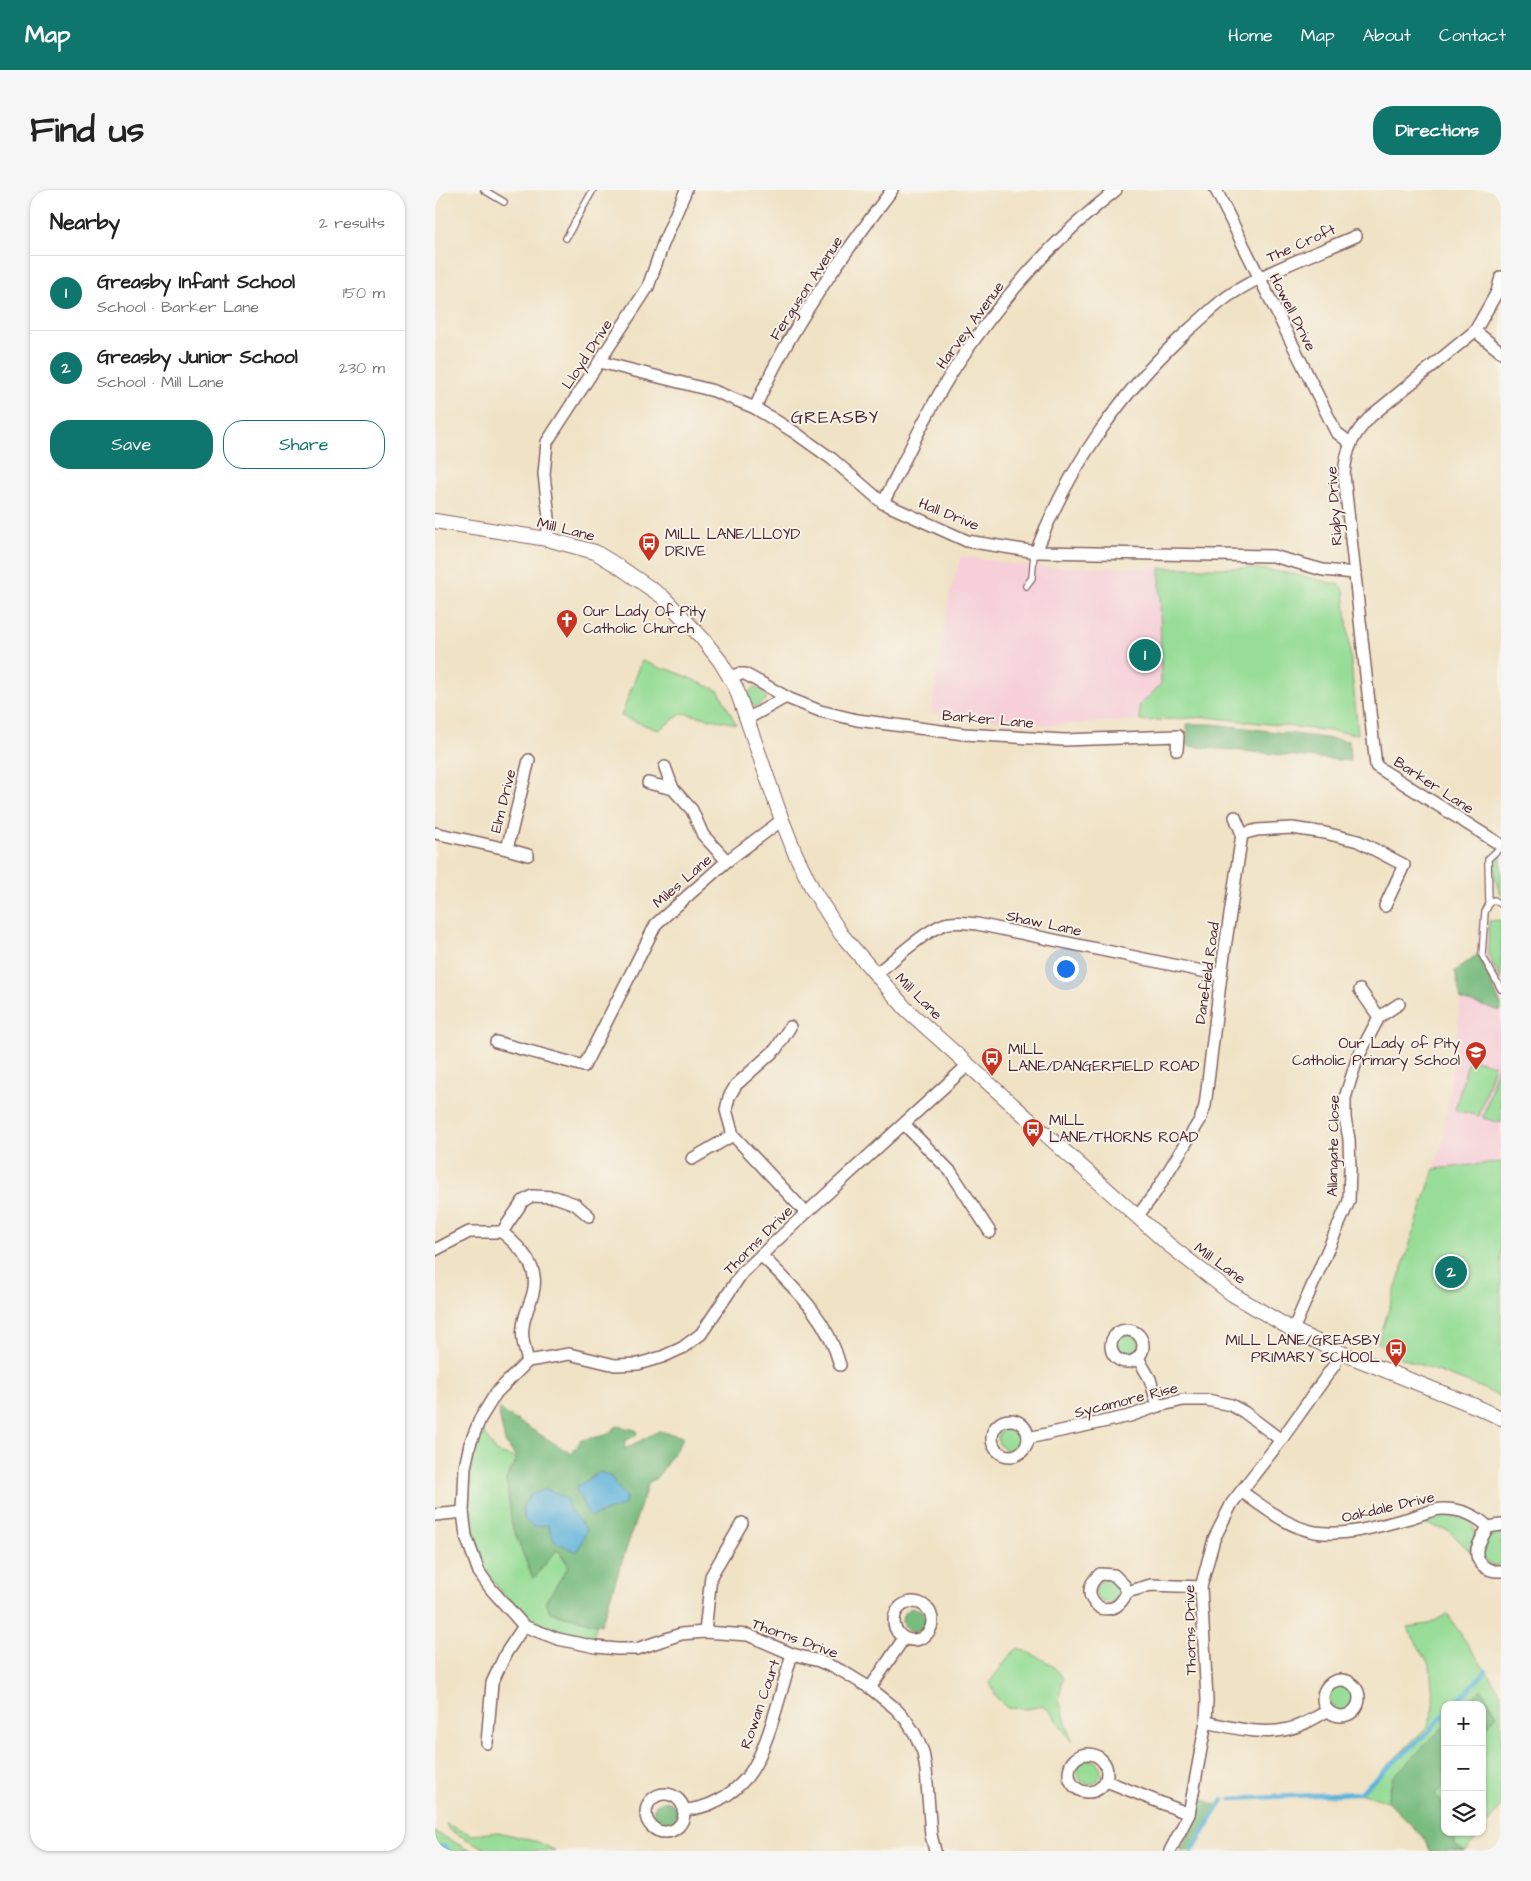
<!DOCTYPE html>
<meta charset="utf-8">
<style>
:root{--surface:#fff;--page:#f6f6f6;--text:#222;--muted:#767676;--line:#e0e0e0;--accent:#0f766e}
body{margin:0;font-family:"Architects Daughter",sans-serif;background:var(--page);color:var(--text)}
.controls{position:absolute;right:15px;bottom:15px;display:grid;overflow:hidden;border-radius:10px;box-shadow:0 1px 4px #0004}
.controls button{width:45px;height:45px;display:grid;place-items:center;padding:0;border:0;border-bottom:1px solid var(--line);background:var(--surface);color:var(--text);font:25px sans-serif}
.you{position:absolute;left:630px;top:778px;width:18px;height:18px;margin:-12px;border:4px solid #fff;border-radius:50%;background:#1a73e8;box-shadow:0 0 0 8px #1a73e833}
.badge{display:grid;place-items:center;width:32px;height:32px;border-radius:50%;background:var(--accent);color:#fff;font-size:16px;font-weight:700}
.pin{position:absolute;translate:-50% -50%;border:2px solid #fff;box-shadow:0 1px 5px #0006}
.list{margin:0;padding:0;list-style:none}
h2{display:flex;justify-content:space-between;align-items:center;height:65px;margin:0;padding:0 20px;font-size:21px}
h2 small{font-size:16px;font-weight:400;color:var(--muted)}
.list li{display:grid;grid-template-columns:32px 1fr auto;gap:15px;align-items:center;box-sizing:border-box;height:75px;padding:0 20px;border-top:1px solid var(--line)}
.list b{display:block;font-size:19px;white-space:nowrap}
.list p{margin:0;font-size:16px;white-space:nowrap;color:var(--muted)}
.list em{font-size:16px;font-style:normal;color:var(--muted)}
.actions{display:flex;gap:10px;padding:15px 20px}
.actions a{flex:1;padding:11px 0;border:1px solid var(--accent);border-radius:20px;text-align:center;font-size:18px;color:var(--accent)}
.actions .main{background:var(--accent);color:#fff}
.icon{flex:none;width:28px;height:28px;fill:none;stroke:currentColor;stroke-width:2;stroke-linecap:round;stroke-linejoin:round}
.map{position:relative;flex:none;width:1066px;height:1661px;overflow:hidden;border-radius:20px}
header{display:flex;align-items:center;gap:30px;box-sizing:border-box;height:70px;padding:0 25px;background:var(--accent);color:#fff}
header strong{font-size:24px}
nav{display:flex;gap:28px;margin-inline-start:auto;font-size:18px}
.intro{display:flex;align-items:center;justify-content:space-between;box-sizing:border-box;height:120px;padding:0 30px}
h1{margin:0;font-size:35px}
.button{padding:12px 22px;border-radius:20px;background:var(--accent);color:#fff;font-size:18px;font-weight:700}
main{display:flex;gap:30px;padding:0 30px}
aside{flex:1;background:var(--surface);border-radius:20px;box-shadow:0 1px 4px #0004}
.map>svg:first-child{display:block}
</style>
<header>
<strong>Map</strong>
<nav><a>Home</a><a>Map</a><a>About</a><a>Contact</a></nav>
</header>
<div class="intro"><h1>Find us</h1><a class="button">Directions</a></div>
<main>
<aside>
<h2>Nearby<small>2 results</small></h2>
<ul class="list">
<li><span class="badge">1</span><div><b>Greasby Infant School</b><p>School · Barker Lane</p></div><em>150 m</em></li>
<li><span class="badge">2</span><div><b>Greasby Junior School</b><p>School · Mill Lane</p></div><em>230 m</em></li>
</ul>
<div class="actions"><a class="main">Save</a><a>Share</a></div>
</aside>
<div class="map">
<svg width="1066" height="1661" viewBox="0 0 1066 1661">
<rect width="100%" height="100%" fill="#f7f3e8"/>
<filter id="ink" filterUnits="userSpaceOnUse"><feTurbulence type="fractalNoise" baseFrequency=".02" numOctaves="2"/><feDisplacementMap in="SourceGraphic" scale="10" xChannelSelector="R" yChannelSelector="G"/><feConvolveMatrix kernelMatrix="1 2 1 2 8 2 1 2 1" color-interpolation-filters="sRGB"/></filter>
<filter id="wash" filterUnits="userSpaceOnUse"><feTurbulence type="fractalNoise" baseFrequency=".0096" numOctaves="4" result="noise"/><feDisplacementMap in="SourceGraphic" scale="20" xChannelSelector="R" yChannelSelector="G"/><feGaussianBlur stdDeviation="1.12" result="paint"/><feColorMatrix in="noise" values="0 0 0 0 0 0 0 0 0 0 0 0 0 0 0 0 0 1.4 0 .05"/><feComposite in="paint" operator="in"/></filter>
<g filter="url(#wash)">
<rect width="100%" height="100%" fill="#f0e2c5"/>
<g fill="#f6cfd9">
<polygon points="526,366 597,377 816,378 860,384 904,395 909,401 923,544 771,527 615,535 496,523 514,407"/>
<polygon points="1043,727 1054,731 1066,730 1066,1207 1045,1197 956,1164 959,1155 951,1151 948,1156 943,1153 1008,952 1026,810 1020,781 1043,764"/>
</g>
<g fill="#97dd97" stroke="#707e61">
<polygon points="725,378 816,378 860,384 904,395 909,401 923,544 771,527 705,531 704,516 726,494"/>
<polygon points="207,471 230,480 231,478 284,501 301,534 248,523 223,540 186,526"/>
<path d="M 320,497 L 331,505 L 331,510 L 320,517 L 315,512 C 314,505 312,501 320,497 Z"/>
<path d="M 1066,666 L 1066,705 C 1060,694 1057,679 1062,667 Z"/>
<polygon points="1066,730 1066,791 1053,764 1054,731"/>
<polygon points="1034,868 1059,875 1044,926 1020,920"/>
<polygon points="1063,876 1066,877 1066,933 1048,928"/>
<polygon points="1066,972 1066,1207 1045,1197 956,1164 959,1155 951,1151 948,1156 943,1153 999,979"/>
<circle cx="692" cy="1156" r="12"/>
<circle cx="574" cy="1249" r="11"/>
<path d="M 47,1240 L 61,1262 L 82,1269 L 99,1388 L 122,1359 L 134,1376 L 111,1411 L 115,1422 L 162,1434 L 157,1450 C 136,1445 111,1440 93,1427 C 76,1415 60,1396 50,1379 C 36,1355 31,1300 37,1273 C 39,1262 44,1251 47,1240 Z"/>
<polygon points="1010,1325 1031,1329 1037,1333 1041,1345 1037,1363 1014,1341 985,1332"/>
<path d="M 1063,1340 L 1066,1341 L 1066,1375 L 1057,1376 L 1050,1371 C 1046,1358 1050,1346 1063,1340 Z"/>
<circle cx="672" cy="1401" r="12"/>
<polygon points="1012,1424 1066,1503 1066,1616 1047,1640 1047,1542 1062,1525 1046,1499 1030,1515 1010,1515 1010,1535 958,1587 952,1611 924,1603 993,1536 999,1518 995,1476 972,1437 994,1434"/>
<path d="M 583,1458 C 600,1466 617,1471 628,1488 L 624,1510 L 637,1552 L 614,1520 L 607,1516 L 593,1519 L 572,1518 L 561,1507 L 555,1492 L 574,1466 Z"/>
<circle cx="906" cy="1508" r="12"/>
<circle cx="654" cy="1582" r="12"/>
<polygon points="1010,1597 1010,1619 1000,1604"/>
<polygon points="11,1634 37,1645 63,1642 103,1652 121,1661 55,1661 14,1640"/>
<polygon points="0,1642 2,1643 36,1661 0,1661"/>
<polygon points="1018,1642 1046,1642 1031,1661 1019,1656"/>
</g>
<g fill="#79bc80" stroke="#626e56">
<polygon points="752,534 778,534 914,551 915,571 753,556"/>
<polygon points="1043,764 1066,815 1066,821 1026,810 1020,781"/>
<polygon points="63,1219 137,1264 146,1250 171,1245 182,1236 201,1240 202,1245 190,1251 189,1259 224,1241 249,1247 222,1288 213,1293 166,1435 115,1422 111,1411 134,1376 123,1359 98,1389 77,1336 71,1289 82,1269 70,1252"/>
<circle cx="479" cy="1430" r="12"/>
<polygon points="1046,1499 1062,1525 1047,1542 1047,1515 1030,1515"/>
<polygon points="1010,1535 1010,1597 1000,1604 1010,1619 1010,1642 1018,1642 1019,1655 1030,1661 994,1661 990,1649 952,1611 958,1587"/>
<polygon points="767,1609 784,1616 757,1661 746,1661 757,1638"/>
<circle cx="230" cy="1623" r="12"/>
</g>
<g fill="#5fb3db" stroke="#546983">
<polygon points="165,1282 175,1286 191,1308 190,1315 155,1327 140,1298"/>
<polygon points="111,1299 131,1308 134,1319 152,1340 142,1362 119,1351 113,1335 98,1337 90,1330 87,1317 95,1305"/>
</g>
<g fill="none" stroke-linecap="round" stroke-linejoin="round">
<g stroke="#5fb3db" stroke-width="4.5">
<polyline points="1019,1515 1051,1481"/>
<polyline points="796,1609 924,1603 991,1544 1010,1524"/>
<polyline points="0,1656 10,1657 14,1661"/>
<polyline points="757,1661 788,1610"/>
</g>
</g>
</g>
<g filter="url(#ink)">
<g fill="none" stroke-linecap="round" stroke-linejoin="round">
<g stroke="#846361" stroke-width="8">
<g id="service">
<polyline points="49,0 69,12"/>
<polyline points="131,48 158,0"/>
<polyline points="591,396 597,388 599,362"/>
<polyline points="1054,714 1053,669 1066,657"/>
<polyline points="1066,714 1059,710 1054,714 1050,722 1047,765 1066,799"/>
</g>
</g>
<g stroke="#846361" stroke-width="14">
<g id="minor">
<polyline points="781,0 901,242 915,253"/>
<path d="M 1066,87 L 1062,102 L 1040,141 L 936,226 C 918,245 911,258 909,285 L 941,576 L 1066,655"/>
<polyline points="1040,141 1066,162"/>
<polyline points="165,172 279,201 320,218 359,242 397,269 448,313 532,351 601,362 838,366 888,380 920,383"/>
<path d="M 320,218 C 354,138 405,69 457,0"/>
<path d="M 448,313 C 472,266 494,217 523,173 C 567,108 620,48 681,0"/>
<polyline points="112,349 114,328 109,284 112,252 213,97 228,54 251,0"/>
<path d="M 601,362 C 633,277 689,198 757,137 C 770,126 783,112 798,103 C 836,79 880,64 921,46"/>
<polyline points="295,488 303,484 310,484 355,509 385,521 422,530 529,544 629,550 743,546 742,560"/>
<polyline points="312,529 351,507"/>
<polyline points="230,577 238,599"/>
<polyline points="213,593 238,599 257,620 268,645 292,671"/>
<polyline points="0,643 72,659 94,570"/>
<polyline points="807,644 822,640 857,638 890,643 923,651 969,675 950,716"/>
<polyline points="72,659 93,665"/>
<path d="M 440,785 C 457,771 491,740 510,734 C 520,731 532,733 542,734 L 786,785"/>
<polyline points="925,800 944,827"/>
<polyline points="355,837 341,859 301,895 294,907 291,920 298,945 371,1023"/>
<polyline points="61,852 149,876 221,734 292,671 347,630"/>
<polyline points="469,934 516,982 555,1042"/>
<polyline points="257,969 298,945"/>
<polyline points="702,1027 720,1003 765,930 770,916 786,785 807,644 800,627"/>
<polyline points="67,1042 88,1011 97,1006 120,1007 140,1014 154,1026"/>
<path d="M 0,1060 L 34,1042 L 67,1042 C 86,1058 105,1077 98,1103 C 95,1115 89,1125 88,1137 C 86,1148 90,1160 93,1171"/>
<path d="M 326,1065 C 360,1099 392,1127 405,1175"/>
<polyline points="858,1140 914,1011 915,979 914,949 910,928 910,908 922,869 944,827 964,814"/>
<circle cx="692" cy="1156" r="16"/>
<polyline points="703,1168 715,1189 723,1216"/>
<circle cx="575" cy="1248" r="18"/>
<polyline points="593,1248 695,1226 723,1216 748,1210 772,1210 796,1215 809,1222 846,1250"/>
<path d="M 807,1302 C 829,1317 852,1337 880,1342 C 913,1347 947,1335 978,1327 C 987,1324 998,1319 1008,1319 C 1025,1319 1041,1325 1053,1337"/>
<polyline points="0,1325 28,1322"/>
<path d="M 1053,1337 C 1049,1344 1044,1352 1042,1359 C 1040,1374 1053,1382 1066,1381"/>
<polyline points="1053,1337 1066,1335"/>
<path d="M 665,1384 L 679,1385 L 689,1395 L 692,1402 C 686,1415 679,1421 665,1418 C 651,1407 652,1395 665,1384 Z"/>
<polyline points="692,1402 716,1395 766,1397"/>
<circle cx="478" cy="1431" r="19"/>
<polyline points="270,1442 276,1386 307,1333"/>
<circle cx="906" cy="1508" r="18"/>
<polyline points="435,1498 469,1448"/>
<path d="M 771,1532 C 796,1537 827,1546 853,1539 C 867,1536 880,1528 892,1521"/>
<polyline points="52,1553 57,1493 71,1463 89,1436"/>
<circle cx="653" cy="1583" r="19"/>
<polyline points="671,1591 754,1624"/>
<circle cx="230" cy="1623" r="19"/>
<path d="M 248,1620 C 273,1619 296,1606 312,1587 C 332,1563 347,1497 357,1464"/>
<polyline points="500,1661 496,1645 491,1580 488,1562 480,1544 471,1530 460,1518 435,1498 407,1481 384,1471 357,1464 313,1445 270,1442 246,1444 202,1459 182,1459 161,1457 123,1449 89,1436 56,1399 44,1382 31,1346 28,1322 30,1277 35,1254 45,1229 61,1203 93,1171 134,1164 180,1175 203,1174 227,1167 247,1158 266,1144 307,1083 371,1023 533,875"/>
<polyline points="735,1661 754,1624 771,1532 772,1510 766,1397 779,1349 797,1313 846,1250 900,1174 902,1161"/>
</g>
</g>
<g stroke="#846361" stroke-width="16">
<polyline id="tertiary" points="0,331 112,349 160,362 183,376 228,407 267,448 285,471 301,498 347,630 360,663 378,700 406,744 471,819 734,1055 797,1104 858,1140 902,1161 1040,1216 1066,1228"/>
</g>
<use href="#service" stroke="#fff" stroke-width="5.5"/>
<use href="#minor" stroke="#fff" stroke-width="11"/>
<use href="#tertiary" stroke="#fff" stroke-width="14"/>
</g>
</g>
<defs>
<g id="bus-pin" transform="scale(1.125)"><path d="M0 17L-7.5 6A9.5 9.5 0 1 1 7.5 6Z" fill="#c8321e" stroke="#f7f3e8"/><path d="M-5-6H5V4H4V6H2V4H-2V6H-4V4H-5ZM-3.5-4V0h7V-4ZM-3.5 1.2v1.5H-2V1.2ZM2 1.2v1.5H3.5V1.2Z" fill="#fff"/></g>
<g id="church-pin" transform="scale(1.125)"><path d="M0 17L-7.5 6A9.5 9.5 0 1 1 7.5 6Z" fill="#c8321e" stroke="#f7f3e8"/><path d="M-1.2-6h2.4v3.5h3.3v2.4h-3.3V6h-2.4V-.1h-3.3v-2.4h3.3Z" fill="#fff"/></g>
<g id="school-pin" transform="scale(1.125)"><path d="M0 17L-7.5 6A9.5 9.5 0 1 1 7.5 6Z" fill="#c8321e" stroke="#f7f3e8"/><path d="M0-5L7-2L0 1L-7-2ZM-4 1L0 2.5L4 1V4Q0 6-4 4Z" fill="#fff"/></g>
</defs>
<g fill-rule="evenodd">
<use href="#bus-pin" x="214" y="353"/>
<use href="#church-pin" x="132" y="430"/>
<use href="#school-pin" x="1041" y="862"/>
<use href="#bus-pin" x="557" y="868"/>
<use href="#bus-pin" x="598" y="939"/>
<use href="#bus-pin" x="961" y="1159"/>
</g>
<g text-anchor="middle" stroke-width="4" stroke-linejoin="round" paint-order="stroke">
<g font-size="15" fill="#4a1f2b" stroke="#f7f3e8">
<text transform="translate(866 53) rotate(-24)" y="5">The Croft</text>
<text transform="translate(371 98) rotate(-57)" y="5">Ferguson Avenue</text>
<text transform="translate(858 122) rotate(63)" y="5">Howell Drive</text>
<text transform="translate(535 135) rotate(-54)" y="5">Harvey Avenue</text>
<text transform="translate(152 164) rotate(-57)" y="5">Lloyd Drive</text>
<text transform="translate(899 316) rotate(-94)" y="5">Rigby Drive</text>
<text transform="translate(514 324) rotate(22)" y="5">Hall Drive</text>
<text transform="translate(131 339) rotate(14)" y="5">Mill Lane</text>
<text transform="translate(553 529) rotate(5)" y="5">Barker Lane</text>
<text transform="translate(999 595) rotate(33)" y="5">Barker Lane</text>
<text transform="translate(68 611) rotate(-76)" y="5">Elm Drive</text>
<text transform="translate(247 691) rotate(-41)" y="5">Miles Lane</text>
<text transform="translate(609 733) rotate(12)" y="5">Shaw Lane</text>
<text transform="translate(772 783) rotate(-82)" y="5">Danefield Road</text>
<text transform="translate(484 806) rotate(45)" y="5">Mill Lane</text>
<text transform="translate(898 956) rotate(-89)" y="5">Allangate Close</text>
<text transform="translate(323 1050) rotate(-45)" y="5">Thorns Drive</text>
<text transform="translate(785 1073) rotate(36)" y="5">Mill Lane</text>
<text transform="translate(691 1210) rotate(-14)" y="5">Sycamore Rise</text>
<text transform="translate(953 1317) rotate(-13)" y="5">Oakdale Drive</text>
<text transform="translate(755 1440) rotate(-91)" y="5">Thorns Drive</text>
<text transform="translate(360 1448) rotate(20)" y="5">Thorns Drive</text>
<text transform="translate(325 1514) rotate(-71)" y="5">Rowan Court</text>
</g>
<g font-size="15" fill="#4a1f2b" stroke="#f7f3e8" text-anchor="start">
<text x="230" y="349">MILL LANE/LLOYD<tspan x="230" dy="17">DRIVE</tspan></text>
<text x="148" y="426">Our Lady Of Pity<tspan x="148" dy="17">Catholic Church</tspan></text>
<text x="1025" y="858" text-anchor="end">Our Lady of Pity<tspan x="1025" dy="17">Catholic Primary School</tspan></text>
<text x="573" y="864">MILL<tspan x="573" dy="17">LANE/DANGERFIELD ROAD</tspan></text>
<text x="614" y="935">MILL<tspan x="614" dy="17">LANE/THORNS ROAD</tspan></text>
<text x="945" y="1155" text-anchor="end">MILL LANE/GREASBY<tspan x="945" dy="17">PRIMARY SCHOOL</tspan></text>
</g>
<g font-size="18" letter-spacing="1" fill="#4a1f2b" stroke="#f7f3e8">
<text x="400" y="233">GREASBY</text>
</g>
</g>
</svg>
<div class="controls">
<button>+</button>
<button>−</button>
<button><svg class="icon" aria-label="layers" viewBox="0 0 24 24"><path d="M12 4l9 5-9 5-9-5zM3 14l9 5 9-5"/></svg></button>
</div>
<div class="you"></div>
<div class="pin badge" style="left:710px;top:465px">1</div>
<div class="pin badge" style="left:1016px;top:1082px">2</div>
</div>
</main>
